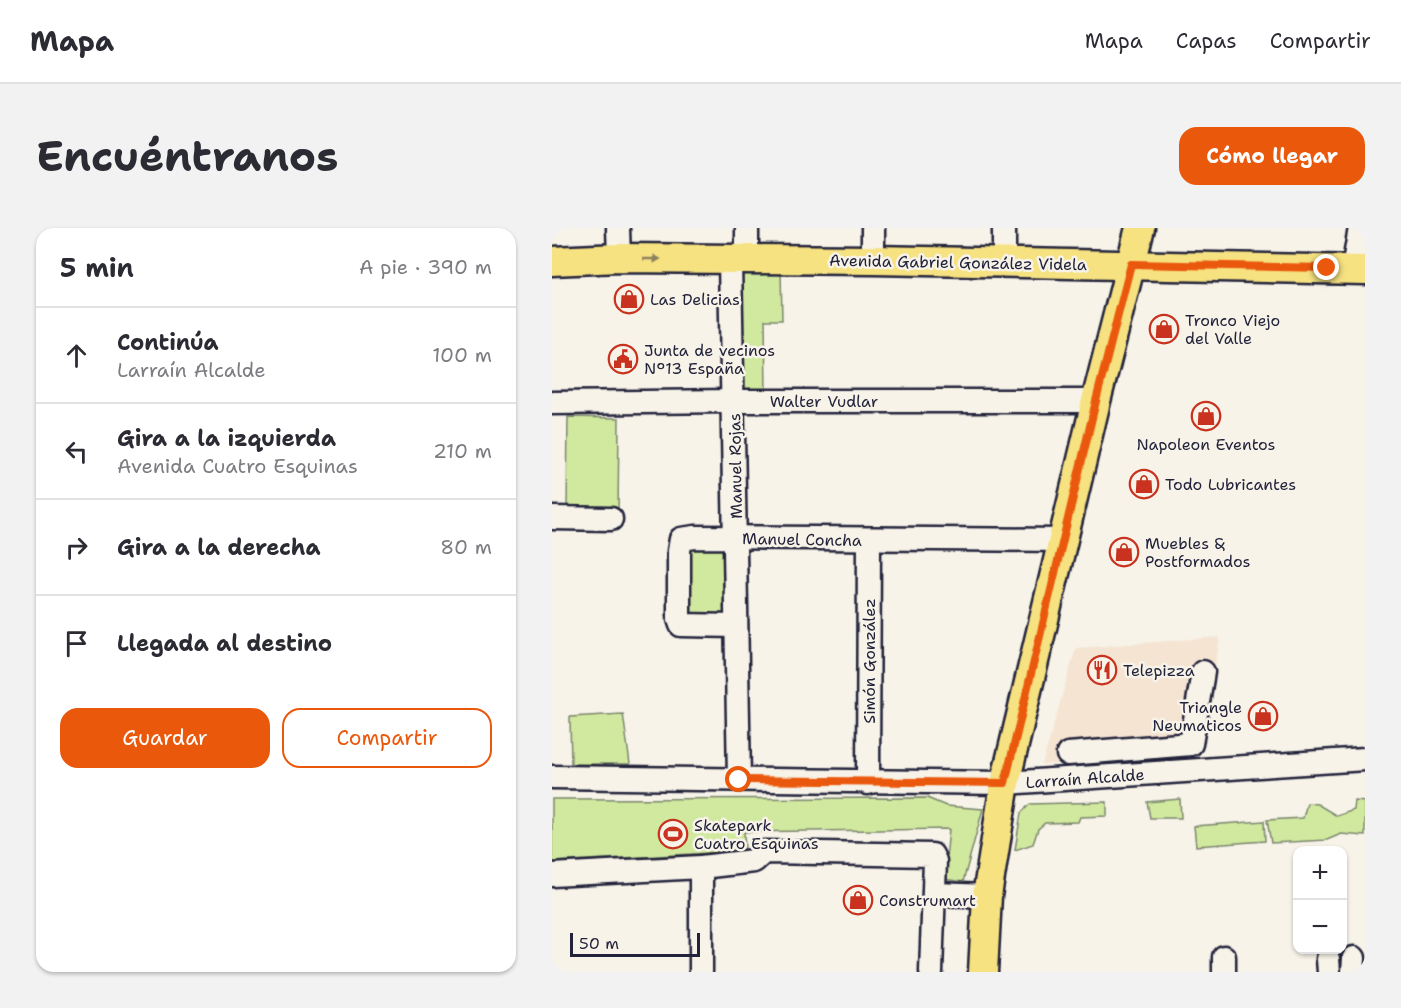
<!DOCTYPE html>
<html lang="es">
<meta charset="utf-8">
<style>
:root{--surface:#fff;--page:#f2f2f3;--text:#2b2b33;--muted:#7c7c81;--line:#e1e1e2;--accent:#ea580c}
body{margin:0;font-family:"Shantell Sans",sans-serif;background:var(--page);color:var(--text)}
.controls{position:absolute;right:18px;bottom:18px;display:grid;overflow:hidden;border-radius:12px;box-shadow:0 2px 4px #0004}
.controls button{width:54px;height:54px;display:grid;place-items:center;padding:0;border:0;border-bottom:2px solid var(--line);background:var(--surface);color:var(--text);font:30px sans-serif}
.scale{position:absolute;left:18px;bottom:15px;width:130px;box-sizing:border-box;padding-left:6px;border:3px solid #22223b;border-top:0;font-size:16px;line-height:21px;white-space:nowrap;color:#22223b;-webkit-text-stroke:4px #f7f3e8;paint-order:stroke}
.stop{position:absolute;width:18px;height:18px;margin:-14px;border:4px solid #ea580c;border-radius:50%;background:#fff}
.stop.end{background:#ea580c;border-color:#fff;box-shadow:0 2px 6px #0008}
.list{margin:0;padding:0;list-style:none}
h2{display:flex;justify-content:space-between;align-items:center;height:78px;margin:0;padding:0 24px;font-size:26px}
h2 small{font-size:20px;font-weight:400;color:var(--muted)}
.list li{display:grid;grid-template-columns:39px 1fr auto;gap:18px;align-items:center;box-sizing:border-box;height:96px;padding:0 24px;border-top:2px solid var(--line)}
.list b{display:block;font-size:22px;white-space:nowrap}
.list p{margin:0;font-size:20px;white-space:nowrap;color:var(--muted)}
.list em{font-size:20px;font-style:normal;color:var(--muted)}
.actions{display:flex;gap:12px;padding:18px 24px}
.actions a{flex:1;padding:14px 0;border:2px solid var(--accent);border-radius:18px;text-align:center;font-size:21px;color:var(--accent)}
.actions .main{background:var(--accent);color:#fff}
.icon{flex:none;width:33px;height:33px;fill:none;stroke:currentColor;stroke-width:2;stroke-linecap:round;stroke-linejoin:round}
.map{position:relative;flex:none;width:813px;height:744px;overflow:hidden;border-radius:18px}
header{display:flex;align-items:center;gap:36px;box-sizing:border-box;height:84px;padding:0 30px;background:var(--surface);border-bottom:2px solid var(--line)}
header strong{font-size:28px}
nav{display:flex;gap:33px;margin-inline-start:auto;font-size:21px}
.intro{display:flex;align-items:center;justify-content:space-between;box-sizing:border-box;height:144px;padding:0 36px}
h1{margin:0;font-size:42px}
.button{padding:15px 27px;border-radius:18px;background:var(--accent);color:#fff;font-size:21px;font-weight:700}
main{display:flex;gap:36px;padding:0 36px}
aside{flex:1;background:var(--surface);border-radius:18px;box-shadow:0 2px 4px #0004}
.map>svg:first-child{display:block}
</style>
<header>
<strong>Mapa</strong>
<nav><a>Mapa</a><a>Capas</a><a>Compartir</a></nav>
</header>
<div class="intro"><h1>Encuéntranos</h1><a class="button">Cómo llegar</a></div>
<main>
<aside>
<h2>5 min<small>A pie · 390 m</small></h2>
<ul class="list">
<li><svg class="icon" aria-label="ahead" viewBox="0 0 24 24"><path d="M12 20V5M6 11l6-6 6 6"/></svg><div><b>Continúa</b><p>Larraín Alcalde</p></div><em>100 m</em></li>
<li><svg class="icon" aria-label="left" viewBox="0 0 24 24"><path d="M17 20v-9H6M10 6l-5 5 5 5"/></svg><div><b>Gira a la izquierda</b><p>Avenida Cuatro Esquinas</p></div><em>210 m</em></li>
<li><svg class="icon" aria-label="right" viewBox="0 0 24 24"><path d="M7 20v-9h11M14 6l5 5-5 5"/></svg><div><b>Gira a la derecha</b></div><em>80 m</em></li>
<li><svg class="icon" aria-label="arrive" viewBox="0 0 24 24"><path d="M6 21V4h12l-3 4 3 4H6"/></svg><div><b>Llegada al destino</b></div></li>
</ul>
<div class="actions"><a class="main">Guardar</a><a>Compartir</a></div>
</aside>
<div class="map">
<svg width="813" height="744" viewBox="0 0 813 744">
<rect width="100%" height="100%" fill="#f7f3e8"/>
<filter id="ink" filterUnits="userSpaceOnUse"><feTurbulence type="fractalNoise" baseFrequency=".0167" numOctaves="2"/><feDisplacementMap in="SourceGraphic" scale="12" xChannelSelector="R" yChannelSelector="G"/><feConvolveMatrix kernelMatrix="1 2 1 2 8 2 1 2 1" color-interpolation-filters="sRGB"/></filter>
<g filter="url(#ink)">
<polygon fill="#f5e4d2" points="668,409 649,523 490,537 524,420"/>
<g fill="#d1e99f" stroke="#7a866d" stroke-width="1.5">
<polygon points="186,43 229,43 230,92 213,92 214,166 188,166"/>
<polygon points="16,189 67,190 66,286 15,285"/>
<polygon points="178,314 180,390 138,386 133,318"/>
<polygon points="71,486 78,536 19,536 18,489"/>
<polygon points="375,570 394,578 431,581 411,654 392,651 397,601 192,604 193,623 0,634 0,571"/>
<polygon points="628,571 629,590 598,590 595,574"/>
<polygon points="803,573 813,574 813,608 789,606 775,612 719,615 715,592 751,590 755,575 765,576 785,588 802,582"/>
<polygon points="555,574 555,588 528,589 526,594 493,595 486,601 481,616 463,622 469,585 478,576"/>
<polygon points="712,593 713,613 644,618 642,598"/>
</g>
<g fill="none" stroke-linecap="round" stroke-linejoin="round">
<g stroke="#22223b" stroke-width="27">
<g id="minor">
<polyline points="66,0 67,30"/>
<polyline points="321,0 321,32"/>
<polyline points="178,31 187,552"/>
<polyline points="195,31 195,0"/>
<polyline points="452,36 452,0"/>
<polyline points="801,41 808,0"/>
<polyline points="0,175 182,173 544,173"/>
<polyline points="0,290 59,291"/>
<polyline points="184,398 129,397 127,391 127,323 129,311 143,309 512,312"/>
<polyline points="516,526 639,516 651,444"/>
<polyline points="0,549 453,555 813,531"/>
<polyline points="316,555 317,312"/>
<polyline points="0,647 149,639 202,633 212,624 380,627 383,633 379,744"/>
<polyline points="383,666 435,668"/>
<polyline points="672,729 672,744"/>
<polyline points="776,731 777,744"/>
<polyline points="149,744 149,639"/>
<polyline points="801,744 802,730"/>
</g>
</g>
<g stroke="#22223b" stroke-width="33">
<g id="major">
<polyline points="0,33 67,30 321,32 813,42"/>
<polyline points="431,744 435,668 453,555 544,173 588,0"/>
</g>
</g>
<use href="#minor" stroke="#f7f3e8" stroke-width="22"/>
<use href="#major" stroke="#f6e281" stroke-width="28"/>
</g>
<defs><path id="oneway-solid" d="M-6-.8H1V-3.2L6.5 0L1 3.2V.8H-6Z" transform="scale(1.5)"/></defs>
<use fill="#8c825e" href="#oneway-solid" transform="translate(100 31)"/>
</g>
<g fill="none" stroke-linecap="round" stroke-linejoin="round" filter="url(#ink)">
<polyline stroke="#ea580c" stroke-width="8" points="187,552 453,555 544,173 579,36 775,40"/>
</g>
<defs>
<g id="shop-ring" transform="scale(1.5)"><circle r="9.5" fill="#f7f3e8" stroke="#c8321e" stroke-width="1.5"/><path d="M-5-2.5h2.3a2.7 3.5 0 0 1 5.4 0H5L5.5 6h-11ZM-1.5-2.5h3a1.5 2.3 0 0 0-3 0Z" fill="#c8321e"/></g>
<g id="civic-ring" transform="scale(1.5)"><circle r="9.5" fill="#f7f3e8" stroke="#c8321e" stroke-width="1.5"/><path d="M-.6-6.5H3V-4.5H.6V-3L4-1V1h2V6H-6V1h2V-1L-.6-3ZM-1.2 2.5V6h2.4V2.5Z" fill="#c8321e"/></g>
<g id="restaurant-ring" transform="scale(1.5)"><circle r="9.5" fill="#f7f3e8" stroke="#c8321e" stroke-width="1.5"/><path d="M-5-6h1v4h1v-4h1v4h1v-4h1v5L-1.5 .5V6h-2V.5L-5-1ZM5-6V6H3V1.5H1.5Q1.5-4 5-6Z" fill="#c8321e"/></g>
<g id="stadium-ring" transform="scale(1.5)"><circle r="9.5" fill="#f7f3e8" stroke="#c8321e" stroke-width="1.5"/><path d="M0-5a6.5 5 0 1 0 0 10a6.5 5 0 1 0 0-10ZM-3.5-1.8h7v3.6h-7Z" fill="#c8321e"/></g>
</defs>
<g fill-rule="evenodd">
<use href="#shop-ring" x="77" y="71"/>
<use href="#shop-ring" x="612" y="101"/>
<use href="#civic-ring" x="71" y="131"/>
<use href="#shop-ring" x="654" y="188"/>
<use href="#shop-ring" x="592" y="256"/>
<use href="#shop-ring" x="572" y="324"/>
<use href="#restaurant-ring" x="550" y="442"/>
<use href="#shop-ring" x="711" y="488"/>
<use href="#stadium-ring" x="121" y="606"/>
<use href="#shop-ring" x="306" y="672"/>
</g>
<g text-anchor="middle" stroke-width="5" stroke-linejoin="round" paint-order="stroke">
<g font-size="16" fill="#22223b" stroke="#f7f3e8">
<text transform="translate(406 34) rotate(1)" y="6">Avenida Gabriel González Videla</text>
<text x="272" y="179">Walter Vudlar</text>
<text transform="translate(183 238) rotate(-91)" y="6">Manuel Rojas</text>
<text transform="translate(250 311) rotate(1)" y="6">Manuel Concha</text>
<text transform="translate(317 433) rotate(-90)" y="6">Simón González</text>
<text transform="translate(533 550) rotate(-4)" y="6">Larraín Alcalde</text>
</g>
<g font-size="16" fill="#22223b" stroke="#f7f3e8" text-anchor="start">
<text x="98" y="77">Las Delicias</text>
<text x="633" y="98">Tronco Viejo<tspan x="633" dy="18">del Valle</tspan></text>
<text x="92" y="128">Junta de vecinos<tspan x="92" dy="18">N°13 España</tspan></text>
<text x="654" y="222" text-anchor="middle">Napoleon Eventos</text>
<text x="613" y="262">Todo Lubricantes</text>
<text x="593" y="321">Muebles &amp;<tspan x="593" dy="18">Postformados</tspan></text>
<text x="571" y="448">Telepizza</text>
<text x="690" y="485" text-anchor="end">Triangle<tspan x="690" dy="18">Neumaticos</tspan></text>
<text x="142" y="603">Skatepark<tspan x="142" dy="18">Cuatro Esquinas</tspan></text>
<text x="327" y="678">Construmart</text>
</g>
</g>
</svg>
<div class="controls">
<button>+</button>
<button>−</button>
</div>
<div class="scale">50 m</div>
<div class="stop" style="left:187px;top:552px"></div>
<div class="stop end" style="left:775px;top:40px"></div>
</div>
</main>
